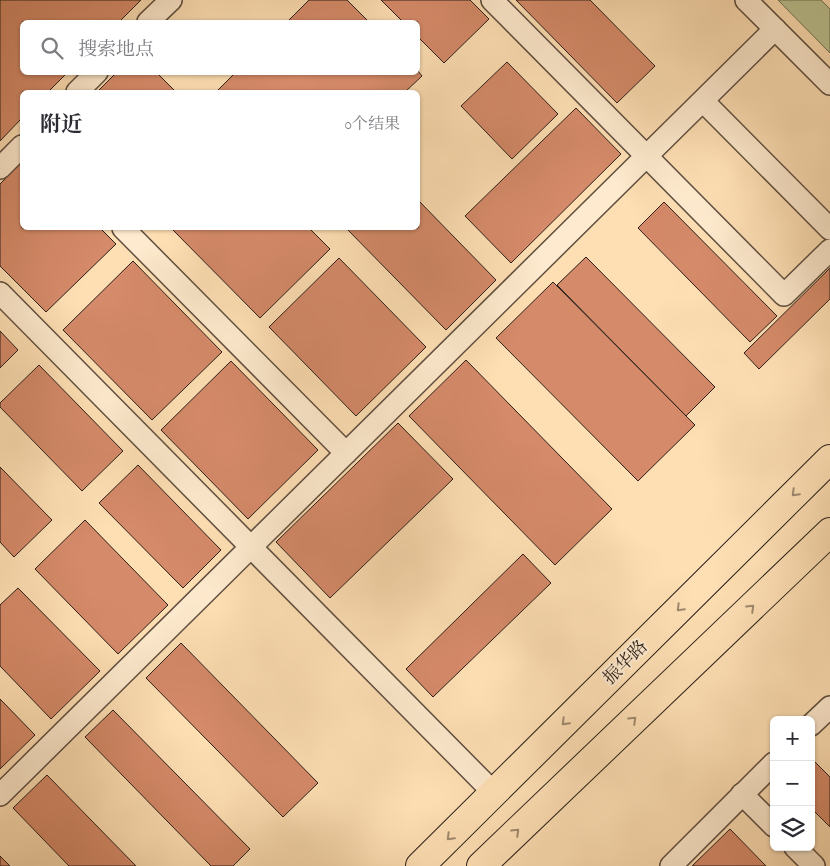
<!DOCTYPE html>
<html lang="zh">
<meta charset="utf-8">
<style>
:root{--surface:#fff;--page:#f2f2f3;--text:#2b2b33;--muted:#7c7c81;--line:#e1e1e2}
body{margin:0;font-family:"IM FELL English","Noto Serif SC",serif;background:var(--page);color:var(--text)}
.controls{position:absolute;right:15px;bottom:15px;display:grid;overflow:hidden;border-radius:8px;box-shadow:0 1px 4px #0004}
.controls button{width:45px;height:45px;display:grid;place-items:center;padding:0;border:0;border-bottom:1px solid var(--line);background:var(--surface);color:var(--text);font:25px sans-serif}
.list{margin:0;padding:0;list-style:none}
h2{display:flex;justify-content:space-between;align-items:center;height:65px;margin:0;padding:0 20px;font-size:21px}
h2 small{font-size:16px;font-weight:400;color:var(--muted)}
.icon{flex:none;width:28px;height:28px;fill:none;stroke:currentColor;stroke-width:2;stroke-linecap:round;stroke-linejoin:round}
.map{position:relative;flex:none;width:830px;height:866px;overflow:hidden}
.search{position:absolute;background:var(--surface);box-shadow:0 1px 4px #0004;left:20px;top:20px;width:400px;height:55px;display:flex;align-items:center;gap:12px;box-sizing:border-box;padding:0 18px;border-radius:8px;color:var(--muted);font-size:19px}
.panel{position:absolute;background:var(--surface);box-shadow:0 1px 4px #0004;left:20px;top:90px;width:400px;height:140px;border-radius:8px}
.map>svg:first-child{display:block}
</style>
<div class="map">
<svg width="830" height="866" viewBox="0 0 830 866">
<rect width="100%" height="100%" fill="#fedfb4"/>
<filter id="stains"><feTurbulence type="fractalNoise" baseFrequency=".004" numOctaves="4"/><feColorMatrix values="0 0 0 0 .2 0 0 0 0 .09 0 0 0 0 .02 0 0 0 .5 -.17"/></filter>
<radialGradient id="worn" r=".72"><stop offset=".6" stop-color="#630" stop-opacity="0"/><stop offset="1" stop-color="#630" stop-opacity=".3"/></radialGradient>
<polygon fill="#bbc391" stroke="#737156" points="778,0 821,0 830,9 830,53"/>
<g fill="#d58a69" stroke="#2b1f1a">
<polygon points="0,0 141,0 119,22 22,22 22,72 68,72 48,92 22,92 22,118 0,141"/>
<polygon points="309,0 347,0 369,22 287,22"/>
<polygon points="381,0 470,0 489,19 444,63 418,37 418,22 403,22"/>
<polygon points="516,0 590,0 655,66 617,103"/>
<polygon points="507,62 558,114 512,159 461,106"/>
<polygon points="418,71 422,76 405,92 216,92 236,72 418,72"/>
<polygon points="117,72 156,72 176,92 97,92"/>
<polygon points="576,108 621,154 511,263 465,216"/>
<polygon points="22,162 22,228 100,228 116,244 46,312 0,266 0,184"/>
<polygon points="418,200 496,280 446,330 346,228 418,228"/>
<polygon points="664,202 777,316 750,342 638,228"/>
<polygon points="171,228 309,228 330,249 260,318"/>
<polygon points="586,257 715,387 686,416 557,285"/>
<polygon points="339,258 426,347 356,416 269,327"/>
<polygon points="133,261 222,352 152,420 63,330"/>
<polygon points="830,268 830,299 759,369 744,353"/>
<polygon points="553,282 695,425 638,481 496,338"/>
<polygon points="0,331 18,350 0,368"/>
<polygon points="466,360 612,509 555,565 409,416"/>
<polygon points="231,361 318,450 248,519 161,430"/>
<polygon points="39,365 123,451 82,491 0,407 0,403"/>
<polygon points="398,423 453,479 330,598 276,542"/>
<polygon points="138,465 221,550 183,588 99,503"/>
<polygon points="0,467 52,520 14,557 0,542"/>
<polygon points="85,520 168,605 118,654 35,569"/>
<polygon points="523,554 551,583 433,697 406,669"/>
<polygon points="18,588 100,671 51,719 0,666 0,605"/>
<polygon points="181,643 318,783 283,817 146,678"/>
<polygon points="0,699 35,735 0,769"/>
<polygon points="113,710 250,849 233,866 211,866 85,737"/>
<polygon points="811,758 830,777 830,827 811,808"/>
<polygon points="47,775 136,866 69,866 13,808"/>
<polygon points="730,829 766,866 692,866"/>
<polygon points="0,856 10,866 0,866"/>
</g>
<g fill="none" stroke-linecap="round" stroke-linejoin="round">
<g stroke="#604f40" stroke-width="24">
<g id="minor">
<polyline points="492,0 784,295 830,250"/>
<polyline points="746,0 830,84"/>
<polyline points="148,22 171,0"/>
<polyline points="77,92 97,72"/>
<polyline points="703,101 830,229"/>
<polyline points="0,168 22,146"/>
<polyline points="123,228 346,453"/>
<polyline points="0,293 494,793"/>
<polyline points="811,725 830,707"/>
<polyline points="742,794 774,826"/>
<polyline points="0,795 775,29"/>
<polyline points="795,847 814,866"/>
<polyline points="671,866 774,763"/>
</g>
</g>
<g stroke="#2b1f1a" stroke-width="30">
<g id="major">
<polyline points="420,866 830,459"/>
<polyline points="481,866 830,532"/>
</g>
</g>
<use href="#minor" stroke="#feeace" stroke-width="21"/>
<use href="#major" stroke="#fedfb4" stroke-width="28"/>
</g>
<defs><path id="oneway-chevron" d="M-2-3.5L2.5 0L-2 3.5" fill="none" stroke-width="1.6" stroke-linecap="round" stroke-linejoin="round" transform="scale(1.25)"/></defs>
<g stroke="#9f896f">
<use href="#oneway-chevron" transform="translate(795 493) rotate(135)"/>
<use href="#oneway-chevron" transform="translate(680 608) rotate(135)"/>
<use href="#oneway-chevron" transform="translate(751 608) rotate(-44)"/>
<use href="#oneway-chevron" transform="translate(633 720) rotate(-44)"/>
<use href="#oneway-chevron" transform="translate(565 722) rotate(135)"/>
<use href="#oneway-chevron" transform="translate(516 832) rotate(-44)"/>
<use href="#oneway-chevron" transform="translate(450 837) rotate(135)"/>
</g>
<g text-anchor="middle" stroke-width="4.5" stroke-linejoin="round" paint-order="stroke">
<g font-size="18" fill="#2b1f1a" stroke="#feeace">
<text transform="translate(625 662) rotate(-45)" y="6">振华路</text>
</g>
</g>
<rect width="100%" height="100%" filter="url(#stains)"/>
<rect width="100%" height="100%" fill="url(#worn)"/>
</svg>
<div class="controls">
<button>+</button>
<button>−</button>
<button><svg class="icon" aria-label="layers" viewBox="0 0 24 24"><path d="M12 4l9 5-9 5-9-5zM3 14l9 5 9-5"/></svg></button>
</div>
<div class="search"><svg class="icon" aria-label="search" viewBox="0 0 24 24"><circle cx="10" cy="10" r="6"/><path d="M15 15l6 6"/></svg>搜索地点</div>
<section class="panel">
<h2>附近<small>0个结果</small></h2>
<ul class="list">
</ul>
</section>
</div>
